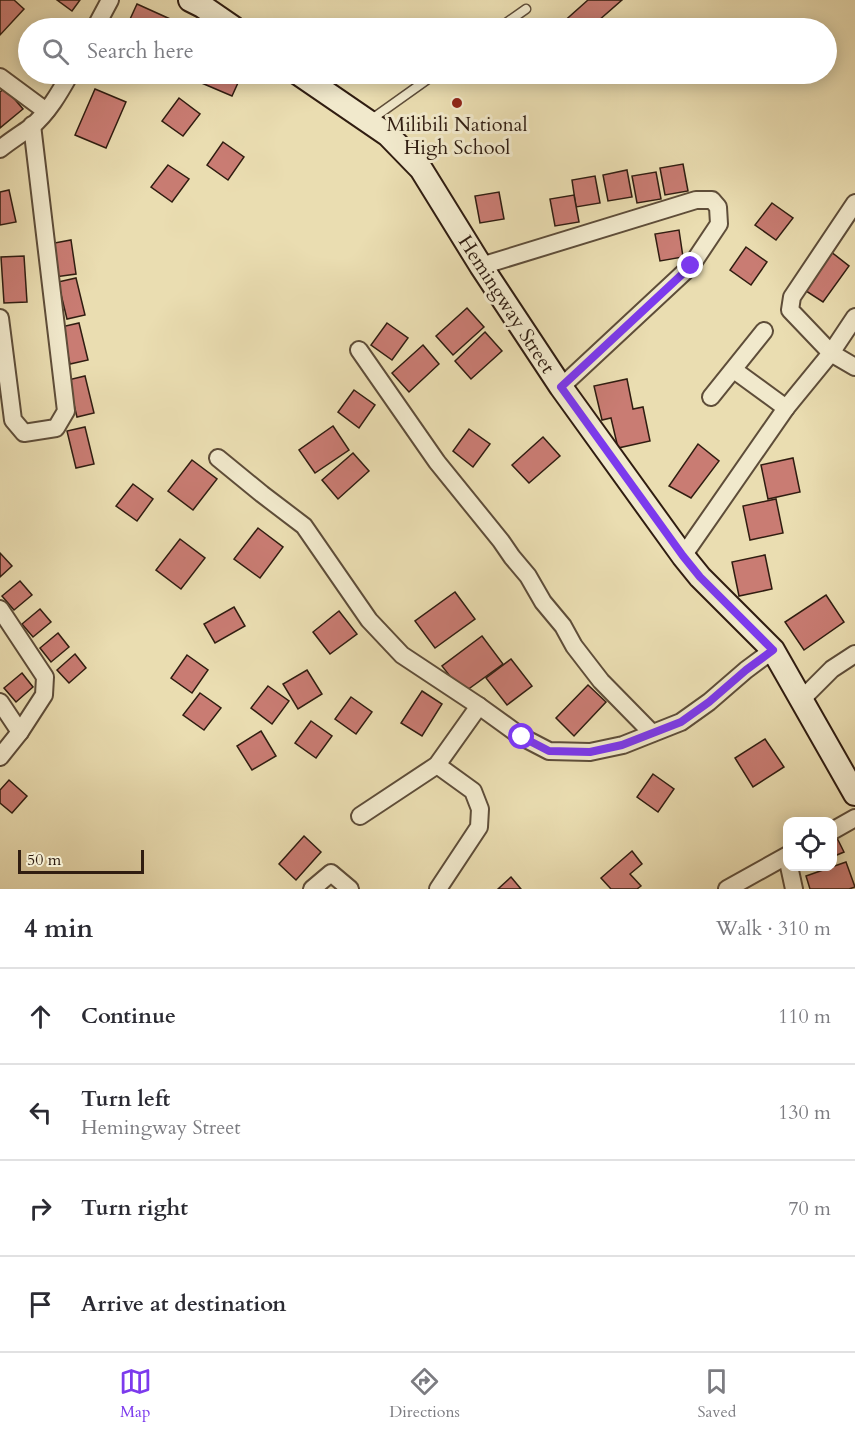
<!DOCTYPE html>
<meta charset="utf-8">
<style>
:root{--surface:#fff;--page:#f7f7f7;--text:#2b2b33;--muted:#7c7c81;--line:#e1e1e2;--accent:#7c3aed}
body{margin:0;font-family:Cardo,serif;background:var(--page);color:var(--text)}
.controls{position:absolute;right:18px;bottom:18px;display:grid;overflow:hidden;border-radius:12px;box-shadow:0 3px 15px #0003}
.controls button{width:54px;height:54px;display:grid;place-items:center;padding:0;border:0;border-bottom:2px solid var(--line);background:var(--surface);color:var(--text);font:30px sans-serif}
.scale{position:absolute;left:18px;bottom:15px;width:126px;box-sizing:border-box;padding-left:6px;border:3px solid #301d11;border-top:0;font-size:16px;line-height:21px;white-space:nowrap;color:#301d11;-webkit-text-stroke:4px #f1e9cc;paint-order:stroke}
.stop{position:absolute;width:18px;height:18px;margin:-14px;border:4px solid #7c3aed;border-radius:50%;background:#fff}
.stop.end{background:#7c3aed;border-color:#fff;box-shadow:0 2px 6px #0008}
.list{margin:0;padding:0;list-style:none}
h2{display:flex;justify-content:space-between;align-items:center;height:78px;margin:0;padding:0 24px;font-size:26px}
h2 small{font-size:20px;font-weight:400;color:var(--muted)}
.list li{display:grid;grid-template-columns:39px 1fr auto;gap:18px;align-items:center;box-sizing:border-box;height:96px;padding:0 24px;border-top:2px solid var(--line)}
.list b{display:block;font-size:22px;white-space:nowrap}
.list p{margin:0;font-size:20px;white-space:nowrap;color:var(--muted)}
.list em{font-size:20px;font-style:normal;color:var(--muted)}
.icon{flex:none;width:33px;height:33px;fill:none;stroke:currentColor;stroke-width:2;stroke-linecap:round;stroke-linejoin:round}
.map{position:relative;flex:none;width:855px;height:889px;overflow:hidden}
.search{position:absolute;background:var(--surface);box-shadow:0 3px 15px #0003;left:18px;right:18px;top:18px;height:66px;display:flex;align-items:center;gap:15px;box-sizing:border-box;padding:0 21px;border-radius:33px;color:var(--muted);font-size:22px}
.sheet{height:462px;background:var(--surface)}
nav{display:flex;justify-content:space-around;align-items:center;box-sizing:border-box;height:84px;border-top:2px solid var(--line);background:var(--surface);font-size:16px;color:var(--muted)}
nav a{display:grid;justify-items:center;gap:3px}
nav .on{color:var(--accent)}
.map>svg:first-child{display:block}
</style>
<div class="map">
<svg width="855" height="889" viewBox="0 0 855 889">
<rect width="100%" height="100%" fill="#eaddb1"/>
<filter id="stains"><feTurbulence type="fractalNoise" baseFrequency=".00333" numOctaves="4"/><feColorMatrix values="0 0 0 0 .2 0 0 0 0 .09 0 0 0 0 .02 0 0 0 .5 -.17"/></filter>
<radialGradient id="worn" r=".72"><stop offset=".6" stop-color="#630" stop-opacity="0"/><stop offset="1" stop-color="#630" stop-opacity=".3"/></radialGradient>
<g fill="#c97c73" stroke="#301d11" stroke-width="1.5">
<polygon points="0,0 14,0 24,9 0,35"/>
<polygon points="57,0 80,0 72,11"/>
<polygon points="588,0 622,0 590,28 564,28 560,25"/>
<polygon points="137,4 179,23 177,28 126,28"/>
<polygon points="192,74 242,74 232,96 190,78"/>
<polygon points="5,88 23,109 0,128 0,92"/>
<polygon points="95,89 126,102 106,148 75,135"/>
<polygon points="179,98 200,114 183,136 162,121"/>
<polygon points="223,142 244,157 228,180 207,165"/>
<polygon points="683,164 688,191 665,195 660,168"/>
<polygon points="168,165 189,179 172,202 151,187"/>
<polygon points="627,170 632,197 608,201 603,175"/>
<polygon points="656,172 661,199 637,203 632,176"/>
<polygon points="595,176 600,203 576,207 572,180"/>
<polygon points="9,190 16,222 0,225 0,192"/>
<polygon points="499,192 504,219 480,223 475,196"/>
<polygon points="574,195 579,222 555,226 550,199"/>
<polygon points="772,203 793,218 776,240 755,225"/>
<polygon points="679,230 683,257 660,261 655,234"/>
<polygon points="71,240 76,274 55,277 49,244"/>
<polygon points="746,247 767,262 751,285 730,270"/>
<polygon points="830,251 849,266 823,302 803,289"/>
<polygon points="24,256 27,302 4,303 1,257"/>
<polygon points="76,278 85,315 67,319 58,282"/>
<polygon points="467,308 484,327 453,355 436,336"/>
<polygon points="79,323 88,360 70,364 61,327"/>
<polygon points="387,323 408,338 392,360 371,345"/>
<polygon points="485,332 502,351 471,379 455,361"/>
<polygon points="423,345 439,364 409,392 392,373"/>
<polygon points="85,376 94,413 77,417 68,380"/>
<polygon points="627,379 633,409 643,407 650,441 618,448 611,418 602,420 594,386"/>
<polygon points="354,390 375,405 359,428 338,412"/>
<polygon points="333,426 349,450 315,473 299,450"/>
<polygon points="85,427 94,464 76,468 67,431"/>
<polygon points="469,429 490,444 473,467 453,451"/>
<polygon points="543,437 560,456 529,483 512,465"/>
<polygon points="698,444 719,461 691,498 669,486"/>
<polygon points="353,453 369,471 338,499 322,480"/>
<polygon points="793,458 800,492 768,499 761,465"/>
<polygon points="192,460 217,479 193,510 168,491"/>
<polygon points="133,484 153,499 137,521 116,506"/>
<polygon points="776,499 783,533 750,540 743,506"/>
<polygon points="258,528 283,547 260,578 234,559"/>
<polygon points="180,539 205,558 181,589 156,570"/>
<polygon points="0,553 12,566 0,577"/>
<polygon points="765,555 772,589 739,596 732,562"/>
<polygon points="20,581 32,595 14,610 2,596"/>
<polygon points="455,592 475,619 435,648 415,621"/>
<polygon points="826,595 844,622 804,650 785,622"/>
<polygon points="234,607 245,626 215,643 204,624"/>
<polygon points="40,609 51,622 33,637 22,624"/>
<polygon points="339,611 357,634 330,654 313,632"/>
<polygon points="58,633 69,647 51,662 40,648"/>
<polygon points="482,636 503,664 463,693 442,666"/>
<polygon points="75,654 86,668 69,683 57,670"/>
<polygon points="187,655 208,670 192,693 171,678"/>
<polygon points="511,659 532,686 507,705 486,678"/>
<polygon points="307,670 322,694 298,709 283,684"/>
<polygon points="22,673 33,687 16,702 4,688"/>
<polygon points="588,685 606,702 574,736 556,718"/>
<polygon points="268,686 289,701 272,724 251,708"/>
<polygon points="422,691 442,704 422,736 401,723"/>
<polygon points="200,693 221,708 204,730 183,715"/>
<polygon points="351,697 372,712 356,734 335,719"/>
<polygon points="311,721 332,736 316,758 295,743"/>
<polygon points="261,731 276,756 252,770 237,746"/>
<polygon points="765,739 784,767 753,787 735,758"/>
<polygon points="653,774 674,789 658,812 637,797"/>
<polygon points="9,780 27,796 12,813 0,803 0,790"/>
<polygon points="304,836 321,852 296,880 279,864"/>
<polygon points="836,836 844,852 832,857 832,837"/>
<polygon points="632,851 642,864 630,874 641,886 637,889 611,889 601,878"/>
<polygon points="846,862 855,887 849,889 810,889 806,876"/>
<polygon points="511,877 521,889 498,889"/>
</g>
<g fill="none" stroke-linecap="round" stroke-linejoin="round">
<g stroke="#5e4d39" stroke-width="11">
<g id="lane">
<polyline points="499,28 526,9"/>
<polyline points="369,121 435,74"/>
</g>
</g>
<g stroke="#5e4d39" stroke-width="20">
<g id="street">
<polyline points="95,28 110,0"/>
<polyline points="0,77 46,111"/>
<path d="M 0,149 C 10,141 21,134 31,127 C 48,113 60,92 70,74"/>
<polyline points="855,203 792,297 790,310 831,353 855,367"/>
<polyline points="481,266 696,200 712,200 718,207 719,224 691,266 561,387"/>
<polyline points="0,318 13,420 24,433 56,428 66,411 32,125"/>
<polyline points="359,350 437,462 501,541 512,557 528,576 543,602 563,626 574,646 601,681 652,733"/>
<polyline points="734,370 786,408"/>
<polyline points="711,397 764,331"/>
<polyline points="218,458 262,494 304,526 369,620 402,655 479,706 522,737 549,751 590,752 623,745 681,722 709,702 746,670 773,650"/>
<polyline points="683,556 786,408 831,353 855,317"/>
<polyline points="0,609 45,677 44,695 20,732 0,757"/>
<polyline points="801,700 832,669 855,654"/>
<polyline points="0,702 20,732"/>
<polyline points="437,765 473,791 480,809 479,827 438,889"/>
<polyline points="360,816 437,765 479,706"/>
<polyline points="832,831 855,818"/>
<polyline points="789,866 794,889"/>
<polyline points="312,889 331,873 350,889"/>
<polyline points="727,889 788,855"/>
</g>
</g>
<g stroke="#301d11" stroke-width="26">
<g id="secondary">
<polyline points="190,0 202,6 234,28"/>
<polyline points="299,74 388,135 421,169 481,266 561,387 683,556 700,577 773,650 855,794"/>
</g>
</g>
<use href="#lane" stroke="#f1e9cc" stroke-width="8"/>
<use href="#street" stroke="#f1e9cc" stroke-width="16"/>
<use href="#secondary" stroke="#f1e9cc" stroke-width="22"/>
</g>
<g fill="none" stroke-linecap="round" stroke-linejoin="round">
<polyline stroke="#7c3aed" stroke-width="8" points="522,737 549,751 590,752 622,745 681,722 709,702 746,670 773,650 700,577 683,556 561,387 691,266"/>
</g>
<circle fill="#8f2418" stroke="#f1e9cc" stroke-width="2" cx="457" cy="103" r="6"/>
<g text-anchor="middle" stroke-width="6" stroke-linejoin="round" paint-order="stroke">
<g font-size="20" fill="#301d11" stroke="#f1e9cc">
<text x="457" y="131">Milibili National<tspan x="457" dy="23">High School</tspan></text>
</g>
<g font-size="20" fill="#301d11" stroke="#f1e9cc">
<text transform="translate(507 304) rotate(57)" y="7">Hemingway Street</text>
</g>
</g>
<rect width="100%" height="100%" filter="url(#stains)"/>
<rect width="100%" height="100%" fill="url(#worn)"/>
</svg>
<div class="controls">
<button><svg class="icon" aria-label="locate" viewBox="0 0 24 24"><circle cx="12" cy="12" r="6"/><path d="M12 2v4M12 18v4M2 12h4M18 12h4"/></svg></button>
</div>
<div class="scale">50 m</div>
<div class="stop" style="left:522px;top:737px"></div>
<div class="stop end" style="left:691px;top:266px"></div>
<div class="search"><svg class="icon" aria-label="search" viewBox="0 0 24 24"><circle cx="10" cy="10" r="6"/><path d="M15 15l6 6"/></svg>Search here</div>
</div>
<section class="sheet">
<h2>4 min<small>Walk · 310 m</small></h2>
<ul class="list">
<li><svg class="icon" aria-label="ahead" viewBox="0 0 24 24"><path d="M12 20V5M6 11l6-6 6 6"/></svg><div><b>Continue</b></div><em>110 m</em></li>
<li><svg class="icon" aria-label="left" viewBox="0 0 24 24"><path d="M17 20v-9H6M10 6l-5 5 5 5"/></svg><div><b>Turn left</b><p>Hemingway Street</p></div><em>130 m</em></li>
<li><svg class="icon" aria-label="right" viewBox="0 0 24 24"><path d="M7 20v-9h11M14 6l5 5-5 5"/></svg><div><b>Turn right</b></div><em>70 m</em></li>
<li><svg class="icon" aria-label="arrive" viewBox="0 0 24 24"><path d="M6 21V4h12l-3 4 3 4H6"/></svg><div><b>Arrive at destination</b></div></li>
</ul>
</section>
<nav>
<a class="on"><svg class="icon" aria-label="map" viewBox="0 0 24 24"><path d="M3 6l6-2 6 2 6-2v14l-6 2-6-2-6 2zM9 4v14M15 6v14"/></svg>Map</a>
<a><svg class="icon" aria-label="directions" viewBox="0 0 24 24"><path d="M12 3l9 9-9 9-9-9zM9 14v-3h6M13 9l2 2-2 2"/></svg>Directions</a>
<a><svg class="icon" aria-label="saved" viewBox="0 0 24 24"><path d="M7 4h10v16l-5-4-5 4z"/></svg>Saved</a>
</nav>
